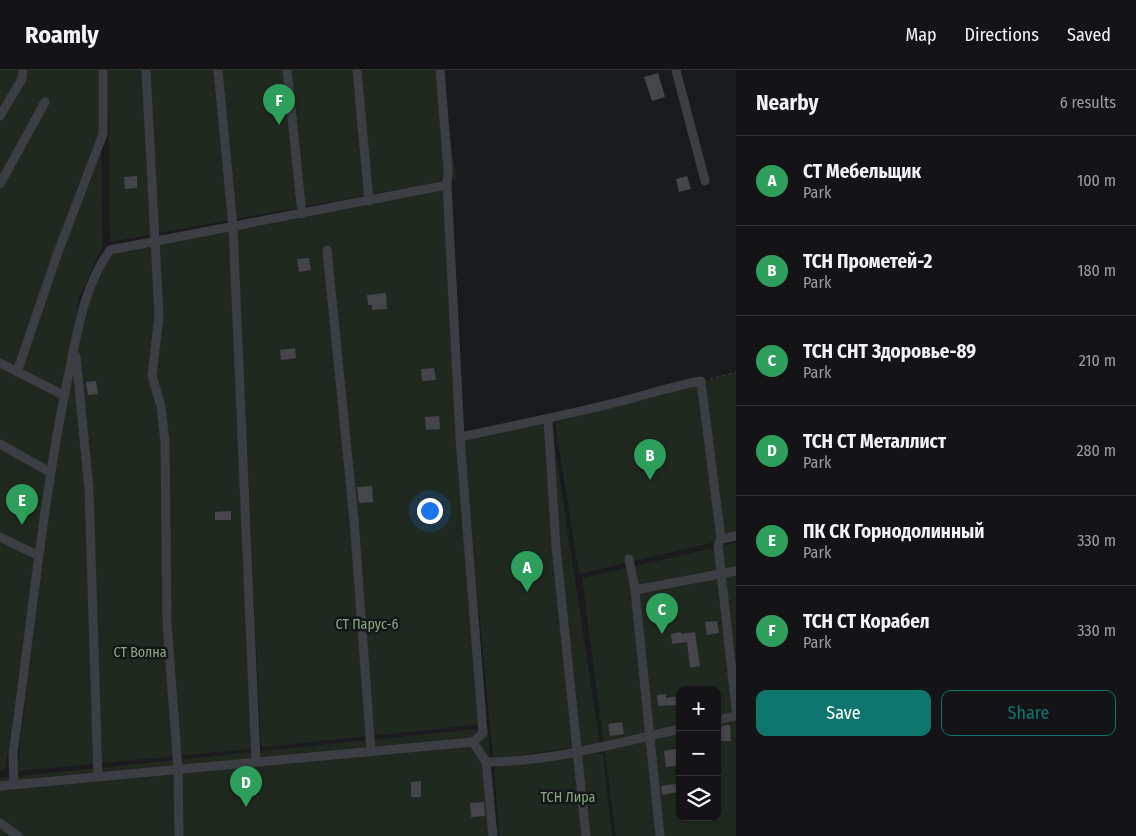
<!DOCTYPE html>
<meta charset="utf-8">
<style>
:root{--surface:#141416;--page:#212123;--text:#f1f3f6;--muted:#9d9ea1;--line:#333335;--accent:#0f766e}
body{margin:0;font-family:"Fira Sans Condensed",sans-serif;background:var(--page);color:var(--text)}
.controls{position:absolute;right:15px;bottom:15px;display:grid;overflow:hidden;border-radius:10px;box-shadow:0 1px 4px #0004}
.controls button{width:45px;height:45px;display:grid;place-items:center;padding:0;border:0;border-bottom:1px solid var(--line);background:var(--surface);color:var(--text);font:25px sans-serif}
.you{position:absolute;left:429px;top:440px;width:18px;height:18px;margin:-12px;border:4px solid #fff;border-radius:50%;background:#1a73e8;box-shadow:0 0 0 8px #1a73e833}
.badge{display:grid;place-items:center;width:32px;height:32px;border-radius:50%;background:var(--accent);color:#fff;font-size:16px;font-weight:700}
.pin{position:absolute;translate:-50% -41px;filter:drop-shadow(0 1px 2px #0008)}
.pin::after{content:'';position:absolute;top:26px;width:18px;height:15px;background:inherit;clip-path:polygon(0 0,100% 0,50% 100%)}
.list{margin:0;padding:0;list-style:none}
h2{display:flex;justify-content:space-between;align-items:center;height:65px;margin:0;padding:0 20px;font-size:21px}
h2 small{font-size:16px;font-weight:400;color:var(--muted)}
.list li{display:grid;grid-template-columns:32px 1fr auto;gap:15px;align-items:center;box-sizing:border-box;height:90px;padding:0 20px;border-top:1px solid var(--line)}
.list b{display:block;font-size:19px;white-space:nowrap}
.list p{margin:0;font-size:16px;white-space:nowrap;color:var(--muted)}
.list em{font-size:16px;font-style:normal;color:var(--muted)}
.actions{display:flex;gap:10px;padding:15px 20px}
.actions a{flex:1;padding:11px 0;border:1px solid var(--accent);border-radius:10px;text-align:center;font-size:18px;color:var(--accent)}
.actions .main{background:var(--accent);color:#fff}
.icon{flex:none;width:28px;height:28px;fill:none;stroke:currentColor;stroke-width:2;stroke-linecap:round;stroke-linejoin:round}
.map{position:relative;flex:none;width:736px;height:766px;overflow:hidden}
header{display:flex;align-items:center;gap:30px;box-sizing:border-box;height:70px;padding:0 25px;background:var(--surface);border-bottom:1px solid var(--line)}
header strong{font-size:24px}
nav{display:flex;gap:28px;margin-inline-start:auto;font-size:18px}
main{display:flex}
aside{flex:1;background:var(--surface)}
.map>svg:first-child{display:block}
</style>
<header>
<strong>Roamly</strong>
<nav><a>Map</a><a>Directions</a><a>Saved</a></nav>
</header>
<main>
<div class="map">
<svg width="736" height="766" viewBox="0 0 736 766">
<rect width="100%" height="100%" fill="#1a1b1d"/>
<g fill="#20291f" fill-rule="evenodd">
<polygon points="0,0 99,0 103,175 79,228 8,682 4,700 0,701"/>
<polygon points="108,0 441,0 456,109 110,172"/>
<polygon points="442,120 463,369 551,352 600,674 493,689 465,390 486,654 261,677 237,160"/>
<polygon points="230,161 251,679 17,701 46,458 82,229 107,177"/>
<polygon points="736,302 736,467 579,504 555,352"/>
<path d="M 736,473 L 736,766 L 616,766 L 582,508 ZM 680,620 L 717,620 L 717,747 L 680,747 Z"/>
<polygon points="488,658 494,766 0,766 0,708"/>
<polygon points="603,683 612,766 499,766 494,697"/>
</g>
<g fill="#44464a">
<polygon points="658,3 665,27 652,31 644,7"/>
<polygon points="137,106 137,118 125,119 124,107"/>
<polygon points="687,106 691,119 679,122 676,109"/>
<polygon points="309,188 311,200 299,202 297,189"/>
<polygon points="386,223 387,239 372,240 372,235 368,235 367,225"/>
<polygon points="295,278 296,288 281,290 280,280"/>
<polygon points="434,298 436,310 422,311 421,299"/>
<polygon points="96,311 98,324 88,325 86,312"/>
<polygon points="439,346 440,359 426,360 425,347"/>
<polygon points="372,416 373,432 359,433 357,417"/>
<polygon points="231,441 231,450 215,450 215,442"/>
<polygon points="717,551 719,563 707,565 705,552"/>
<polygon points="681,562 681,564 695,562 700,596 690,598 687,572 672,574 671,564"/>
<polygon points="666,624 666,628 680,626 680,635 658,636 657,625"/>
<polygon points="622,652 624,664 610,666 608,654"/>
<polygon points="730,655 731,671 721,671 720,656"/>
<polygon points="680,678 680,695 666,697 664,681"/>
<polygon points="421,711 421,727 411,727 411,712"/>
<polygon points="676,714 677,722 662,725 661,716"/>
<polygon points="484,732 485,746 471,747 470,733"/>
</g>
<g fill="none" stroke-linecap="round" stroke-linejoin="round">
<polyline stroke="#41454a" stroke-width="1" stroke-dasharray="2.5 4" stroke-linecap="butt" points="710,309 736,302"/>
<g stroke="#3b3e43" stroke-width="9">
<polyline points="146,0 159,246 152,306 161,336 165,372 167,553 178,699 179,766"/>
<polyline points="218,0 233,157 256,692"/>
<polyline points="287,0 302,144"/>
<polyline points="357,0 369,131"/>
<polyline points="676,0 705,111"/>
<polyline points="0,46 22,9 23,0"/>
<polyline points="0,114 45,32"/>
<polyline points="327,180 354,450 371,681"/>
<polyline points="76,286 89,420 98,707"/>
<polyline points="0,293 65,326"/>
<polyline points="17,302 57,185 103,64 103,0"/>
<polyline points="548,349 556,477 586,766"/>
<path d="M 460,367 C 513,356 566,345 618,332 C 646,325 673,316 701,311 L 721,469 L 718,475 L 736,639"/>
<polyline points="0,374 50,402"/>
<polyline points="0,467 39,486"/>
<polyline points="721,469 736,466"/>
<polyline points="629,489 635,520 660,766"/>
<polyline points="635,520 736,501"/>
<polyline points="717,650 736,646"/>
<polyline points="473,672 486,692 493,766"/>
<path d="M 486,692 C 552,692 616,673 680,659"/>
<path d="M 14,715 L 13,683 C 31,559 42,435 67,312 C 77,266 82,219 110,180 L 447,115 L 448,100 L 440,0"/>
<polyline points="0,716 473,672 483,663 460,367 447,115"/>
<polyline points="0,753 18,766"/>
</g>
</g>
<g text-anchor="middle" stroke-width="5" stroke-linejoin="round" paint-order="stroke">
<g font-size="14" fill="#89aa81" stroke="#151618">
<text x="367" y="559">СТ Парус-6</text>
<text x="140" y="587">СТ Волна</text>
<text x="568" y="732">ТСН Лира</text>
</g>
</g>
</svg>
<div class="controls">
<button>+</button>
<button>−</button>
<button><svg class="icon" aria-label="layers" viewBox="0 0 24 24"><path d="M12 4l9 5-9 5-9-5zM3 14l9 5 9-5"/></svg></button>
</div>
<div class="you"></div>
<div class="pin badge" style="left:527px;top:522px;background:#2e9e5b">A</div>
<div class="pin badge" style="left:650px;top:410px;background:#2e9e5b">B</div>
<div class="pin badge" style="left:662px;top:564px;background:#2e9e5b">C</div>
<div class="pin badge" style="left:246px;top:737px;background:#2e9e5b">D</div>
<div class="pin badge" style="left:22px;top:455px;background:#2e9e5b">E</div>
<div class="pin badge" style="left:279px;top:55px;background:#2e9e5b">F</div>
</div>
<aside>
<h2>Nearby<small>6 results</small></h2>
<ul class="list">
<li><span class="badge" style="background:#2e9e5b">A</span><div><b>СТ Мебельщик</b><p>Park</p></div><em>100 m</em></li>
<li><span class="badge" style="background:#2e9e5b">B</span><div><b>ТСН Прометей-2</b><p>Park</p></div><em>180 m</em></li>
<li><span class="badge" style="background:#2e9e5b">C</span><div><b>ТСН СНТ Здоровье-89</b><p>Park</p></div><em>210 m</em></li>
<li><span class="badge" style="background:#2e9e5b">D</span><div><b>ТСН СТ Металлист</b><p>Park</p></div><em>280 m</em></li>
<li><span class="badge" style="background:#2e9e5b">E</span><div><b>ПК СК Горнодолинный</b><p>Park</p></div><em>330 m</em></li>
<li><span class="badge" style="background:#2e9e5b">F</span><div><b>ТСН СТ Корабел</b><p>Park</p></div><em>330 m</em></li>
</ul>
<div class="actions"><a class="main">Save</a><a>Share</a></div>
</aside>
</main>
